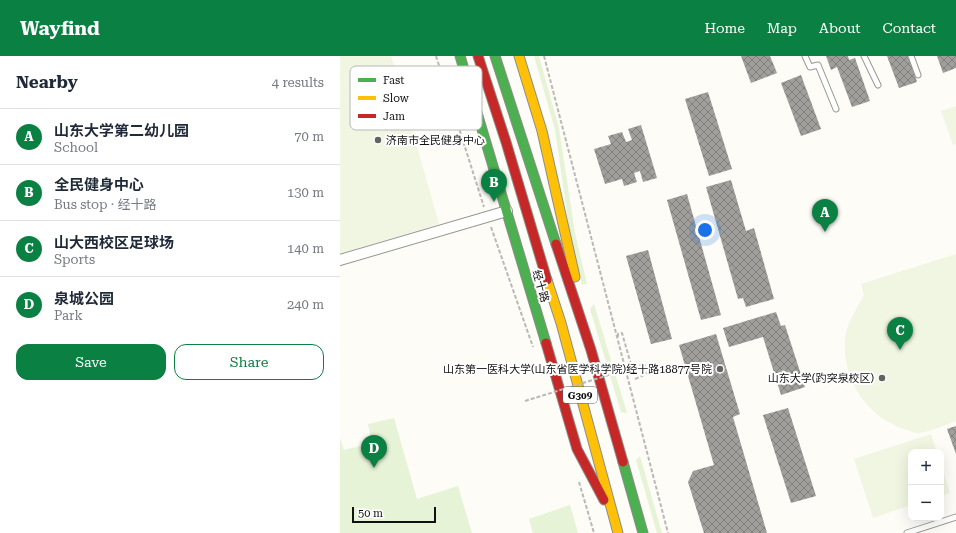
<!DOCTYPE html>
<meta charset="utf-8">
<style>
:root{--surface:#fff;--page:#f6f6f7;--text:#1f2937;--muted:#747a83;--line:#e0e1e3;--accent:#0b8043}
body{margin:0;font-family:"Roboto Serif","Noto Sans SC",serif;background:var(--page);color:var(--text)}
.controls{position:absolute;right:12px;bottom:12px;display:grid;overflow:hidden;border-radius:8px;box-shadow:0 4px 16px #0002}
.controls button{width:36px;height:36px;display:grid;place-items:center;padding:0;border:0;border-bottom:1px solid var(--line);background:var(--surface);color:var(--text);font:20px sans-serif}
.scale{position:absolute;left:12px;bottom:10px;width:84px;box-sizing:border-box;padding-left:4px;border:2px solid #111;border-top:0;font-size:11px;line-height:14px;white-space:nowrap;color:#111;-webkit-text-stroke:3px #fff;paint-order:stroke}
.you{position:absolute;left:365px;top:174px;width:14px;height:14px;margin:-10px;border:3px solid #fff;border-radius:50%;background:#1a73e8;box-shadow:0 0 0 6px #1a73e833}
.badge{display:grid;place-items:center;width:26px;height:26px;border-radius:50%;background:var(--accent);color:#fff;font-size:13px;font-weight:700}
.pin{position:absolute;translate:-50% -33px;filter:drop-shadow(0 1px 2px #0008)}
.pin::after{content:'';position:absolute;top:21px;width:14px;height:12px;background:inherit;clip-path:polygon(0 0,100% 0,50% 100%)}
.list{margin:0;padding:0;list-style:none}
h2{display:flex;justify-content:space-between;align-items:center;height:52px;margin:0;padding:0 16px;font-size:17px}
h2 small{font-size:13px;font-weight:400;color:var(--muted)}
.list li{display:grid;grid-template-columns:26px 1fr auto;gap:12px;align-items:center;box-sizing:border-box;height:56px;padding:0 16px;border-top:1px solid var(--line)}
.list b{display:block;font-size:15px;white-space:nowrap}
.list p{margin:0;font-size:13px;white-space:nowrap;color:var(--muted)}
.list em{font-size:13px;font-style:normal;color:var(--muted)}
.actions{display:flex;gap:8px;padding:12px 16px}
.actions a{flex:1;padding:9px 0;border:1px solid var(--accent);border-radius:12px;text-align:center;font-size:14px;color:var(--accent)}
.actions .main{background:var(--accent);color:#fff}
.map{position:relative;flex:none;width:616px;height:477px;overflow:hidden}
header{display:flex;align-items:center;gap:24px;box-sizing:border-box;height:56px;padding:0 20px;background:var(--accent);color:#fff}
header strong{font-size:19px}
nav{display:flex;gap:22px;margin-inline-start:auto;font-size:14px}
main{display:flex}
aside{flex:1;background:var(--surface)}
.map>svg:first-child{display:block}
</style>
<header>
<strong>Wayfind</strong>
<nav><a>Home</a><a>Map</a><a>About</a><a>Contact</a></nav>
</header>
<main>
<aside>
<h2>Nearby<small>4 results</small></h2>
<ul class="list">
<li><span class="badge">A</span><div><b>山东大学第二幼儿园</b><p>School</p></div><em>70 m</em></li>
<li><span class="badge">B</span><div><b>全民健身中心</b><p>Bus stop · 经十路</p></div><em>130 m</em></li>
<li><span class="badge">C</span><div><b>山大西校区足球场</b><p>Sports</p></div><em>140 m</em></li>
<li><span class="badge">D</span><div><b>泉城公园</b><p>Park</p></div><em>240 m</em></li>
</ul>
<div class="actions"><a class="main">Save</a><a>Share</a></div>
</aside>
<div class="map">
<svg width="616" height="477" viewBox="0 0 616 477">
<defs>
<pattern id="building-cross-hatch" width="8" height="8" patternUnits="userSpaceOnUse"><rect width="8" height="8" fill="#a19f9c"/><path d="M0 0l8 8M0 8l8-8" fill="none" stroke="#82807e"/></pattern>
</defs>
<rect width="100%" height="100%" fill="#fdfcf7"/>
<g fill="#e7f3d7">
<polygon points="194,0 199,0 219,72 235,177 247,228 242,229 230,178 215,74"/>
<polygon points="254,248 287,357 281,356 250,253"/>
<polygon points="54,362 77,443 118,430 132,477 0,477 0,382 4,394 32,387 28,368"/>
<polygon points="300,400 322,477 317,477 296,404"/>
<polygon points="230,449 238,477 193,477 189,463"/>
</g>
<g fill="#f0f6e1">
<polygon points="0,0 51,0 99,168 0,198"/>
<polygon points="616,50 616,88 613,89 601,55"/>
<path d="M 616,198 L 616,365 C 608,368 586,377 578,377 C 575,377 570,375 567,374 C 528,363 502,324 505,284 C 506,268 517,253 524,239 L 521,228 Z"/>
<polygon points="591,378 597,396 571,396 571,449 533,462 514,403"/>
<polygon points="601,408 610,437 601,440"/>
</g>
<g fill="url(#building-cross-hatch)">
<polygon points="401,0 430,0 437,17 411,27"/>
<polygon points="486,0 508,0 509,4 515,2 530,45 512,51 497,11 491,14"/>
<polygon points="547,0 568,0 577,26 559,32"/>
<polygon points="597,0 616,0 616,12 603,17"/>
<polygon points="461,19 481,73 461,80 441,27"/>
<polygon points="368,36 392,113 369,120 345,43"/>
<polygon points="301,69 317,122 303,126 300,115 294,117 297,126 284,130 282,123 265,128 254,93 271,88 268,80 282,76 286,86 292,84 288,73"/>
<polygon points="391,124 406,175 414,172 434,243 406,251 403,242 398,243 366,131"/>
<polygon points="347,138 381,259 361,264 327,144"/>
<polygon points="308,194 332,283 311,288 286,200"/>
<polygon points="436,256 441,270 445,269 465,331 441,339 423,281 389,291 383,272"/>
<polygon points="376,278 400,358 393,361 427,477 364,477 348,426 353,415 374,409 339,289"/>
<polygon points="448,352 476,440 451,447 423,359"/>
<polygon points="616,370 616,398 607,373"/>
</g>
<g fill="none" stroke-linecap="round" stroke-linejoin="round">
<g stroke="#979795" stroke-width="7">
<g id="lane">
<polyline points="465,0 470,11 478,9 496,53"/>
<polyline points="524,0 538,29"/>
<polyline points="571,0 578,19"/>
<polyline points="567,477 616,461"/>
</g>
</g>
<g stroke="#979795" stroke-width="12">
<polyline id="street" points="0,204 167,155"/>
</g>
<g stroke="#8e8d8b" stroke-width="11">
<g id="fast">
<polyline points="120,0 206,287"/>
<polyline points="155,0 216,188"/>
<polyline points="283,406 303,477"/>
</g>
</g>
<g stroke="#8e8d8b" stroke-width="11">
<g id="slow">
<polyline points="179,0 202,75 235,221"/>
<polyline points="207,224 221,267 278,477"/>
</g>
</g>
<g stroke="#8e8d8b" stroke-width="11">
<g id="jam">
<polyline points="138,0 166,86 207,224"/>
<polyline points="216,188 251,294 283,406"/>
<polyline points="206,287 237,393 264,444"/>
</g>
</g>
<g stroke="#b9b9b8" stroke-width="2" stroke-dasharray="4 2" stroke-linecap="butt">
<polyline points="96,0 144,151"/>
<polyline points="204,0 328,477"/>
<polyline points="151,171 193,291"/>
<polyline points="278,281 278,278 282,277 292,312"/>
<path d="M 295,323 C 301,320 307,319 310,313 L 308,310 L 301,309"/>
<polyline points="239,426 254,477"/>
</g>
<use href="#lane" stroke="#fffffe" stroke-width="5"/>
<use href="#street" stroke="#fffffe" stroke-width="10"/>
<use href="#fast" stroke="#4caf50" stroke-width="9"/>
<use href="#slow" stroke="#ffc107" stroke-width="9"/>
<use href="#jam" stroke="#c62828" stroke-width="9"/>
<polyline stroke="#b9b9b8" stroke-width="2" stroke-dasharray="4 2" stroke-linecap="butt" points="185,345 301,309"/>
</g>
<g fill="#646362" stroke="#fff" stroke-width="1.5">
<circle cx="38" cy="84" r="4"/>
<circle cx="380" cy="313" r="4"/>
<circle cx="542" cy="322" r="4"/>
</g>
<g text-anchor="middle" stroke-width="4" stroke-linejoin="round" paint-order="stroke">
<rect fill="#fff" stroke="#585858" stroke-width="1" x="223" y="331" width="34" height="16" rx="3"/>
<g font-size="10" font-weight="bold" fill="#111">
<text x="240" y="343">G309</text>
</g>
<g font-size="11" fill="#111" stroke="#fff" text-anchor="end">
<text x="46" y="88" text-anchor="start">济南市全民健身中心</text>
<text x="372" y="317">山东第一医科大学(山东省医学科学院)经十路18877号院</text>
<text x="534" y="326">山东大学(趵突泉校区)</text>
</g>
<g font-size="11" fill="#111" stroke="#fff">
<text transform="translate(201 230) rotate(74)" y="4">经十路</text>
</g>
</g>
<rect x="10" y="10" width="132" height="64" rx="6" fill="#fff" stroke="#b8b8b8" stroke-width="1"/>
<rect x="18" y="22" width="18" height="4" fill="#4caf50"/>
<rect x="18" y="40" width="18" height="4" fill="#ffc107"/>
<rect x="18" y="58" width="18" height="4" fill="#c62828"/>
<g font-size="11" fill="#111">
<text x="43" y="28">Fast</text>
<text x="43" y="46">Slow</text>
<text x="43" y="64">Jam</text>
</g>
</svg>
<div class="controls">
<button>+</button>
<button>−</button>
</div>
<div class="scale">50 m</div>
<div class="you"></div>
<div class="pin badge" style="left:485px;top:176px">A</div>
<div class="pin badge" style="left:154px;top:146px">B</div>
<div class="pin badge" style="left:560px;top:294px">C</div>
<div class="pin badge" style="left:34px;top:412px">D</div>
</div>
</main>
